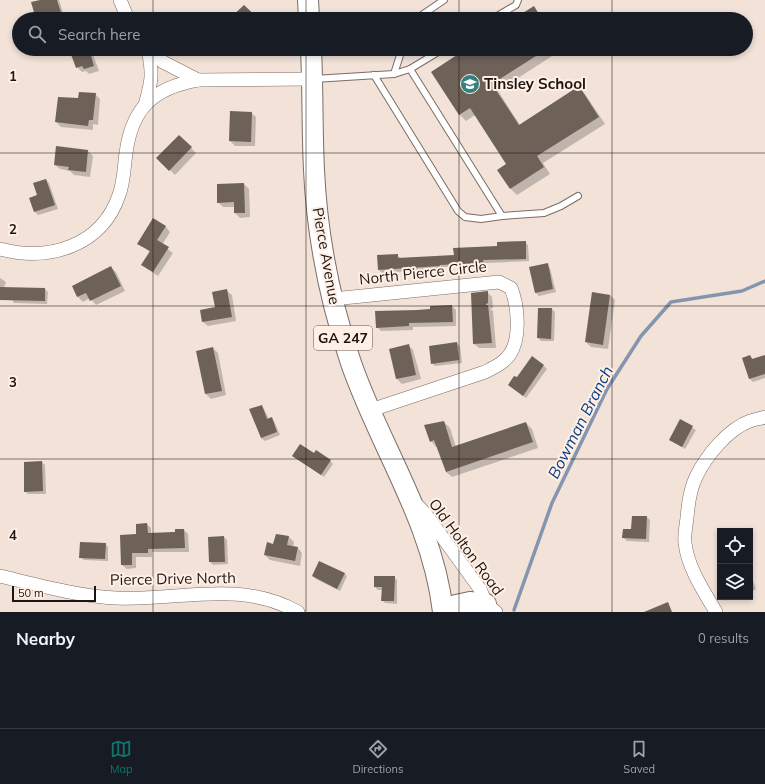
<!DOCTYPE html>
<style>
:root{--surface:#171b24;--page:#242831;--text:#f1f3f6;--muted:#9ea1a6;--line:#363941;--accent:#0f766e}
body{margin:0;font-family:Mulish,sans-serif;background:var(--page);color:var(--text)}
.controls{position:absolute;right:12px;bottom:12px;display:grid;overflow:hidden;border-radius:0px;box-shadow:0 2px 6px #0003}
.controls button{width:36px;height:36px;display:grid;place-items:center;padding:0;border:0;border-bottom:1px solid var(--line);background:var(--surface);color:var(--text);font:20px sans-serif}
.scale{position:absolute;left:12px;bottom:10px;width:84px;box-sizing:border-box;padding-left:4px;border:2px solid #1c1613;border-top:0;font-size:11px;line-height:14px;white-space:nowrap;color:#1c1613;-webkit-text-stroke:3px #ffefe5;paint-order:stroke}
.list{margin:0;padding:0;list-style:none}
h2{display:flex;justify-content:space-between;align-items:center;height:52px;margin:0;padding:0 16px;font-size:17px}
h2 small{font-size:13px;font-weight:400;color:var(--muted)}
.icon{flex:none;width:22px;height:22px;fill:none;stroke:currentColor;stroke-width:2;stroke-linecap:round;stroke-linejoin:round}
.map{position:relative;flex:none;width:765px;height:612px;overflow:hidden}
.search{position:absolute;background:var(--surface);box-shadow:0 2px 6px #0003;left:12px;right:12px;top:12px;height:44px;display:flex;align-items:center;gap:10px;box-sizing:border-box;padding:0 14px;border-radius:22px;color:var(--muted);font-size:15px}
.sheet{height:116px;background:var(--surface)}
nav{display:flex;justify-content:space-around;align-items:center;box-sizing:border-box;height:56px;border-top:1px solid var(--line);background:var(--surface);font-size:11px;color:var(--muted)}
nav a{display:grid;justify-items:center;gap:2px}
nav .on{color:var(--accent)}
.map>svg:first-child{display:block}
</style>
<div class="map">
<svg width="765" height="612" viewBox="0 0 765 612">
<rect width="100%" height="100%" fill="#f2e2d8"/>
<g fill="#0003">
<polygon points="43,0 59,0 65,19 37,19"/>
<polygon points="533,7 543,19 515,19"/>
<polygon points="70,49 91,49 99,71 89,74 86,71 82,72 77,67"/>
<polygon points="222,49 234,49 228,55"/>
<polygon points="468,49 563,49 498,91 520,125 579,87 585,94 605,124 543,163 550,174 517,195 510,188 508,165 475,115 466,121 460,115"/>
<polygon points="95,94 100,99 98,125 93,124 93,130 61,127 56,122 79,100"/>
<polygon points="251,113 256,117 255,146 235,146 230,141"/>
<polygon points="179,136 196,153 175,175 158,158"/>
<polygon points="88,151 93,156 90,177 74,175 70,171 60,169 55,165"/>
<polygon points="46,180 49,183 58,209 38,215 35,212 30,199 38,196"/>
<polygon points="244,184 249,189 250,217 240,218 235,213 235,207 223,207 218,202 218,185"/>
<polygon points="154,220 166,227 170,232 162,245 173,253 158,276 147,269 143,265 150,252 139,244"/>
<polygon points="525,242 528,245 529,261 486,263 486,266 442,267 442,269 382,273 379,270 397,255 401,258 455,256"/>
<polygon points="547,265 550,268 556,292 539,296 536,293"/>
<polygon points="111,268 116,272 125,291 96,305 90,298 83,302 78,297 73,286"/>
<polygon points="0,278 6,282 4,288 45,289 48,292 47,304 14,303 12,300 0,297"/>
<polygon points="227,291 232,295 236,321 208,326 203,322 216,308"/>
<polygon points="487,292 492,297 493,308 490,309 493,311 496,348 479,348 474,344"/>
<polygon points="610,295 615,300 608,349 591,347 586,342"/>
<polygon points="452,306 456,310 456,326 413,327 413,330 381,331 377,327 417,311"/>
<polygon points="552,309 555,312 554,341 541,341 538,338"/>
<polygon points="457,343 460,346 462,363 435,366 432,363"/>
<polygon points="408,345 413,350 421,379 402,384 397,379 390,349"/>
<polygon points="213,348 218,353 226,395 211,399 206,394"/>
<polygon points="750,356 753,359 765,358 765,378 753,382 750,379 743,358"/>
<polygon points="544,366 547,369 526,398 509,385 517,379"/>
<polygon points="261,406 264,409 269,419 271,418 274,421 280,435 265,441 261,438"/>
<polygon points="680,421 696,430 685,449 670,440"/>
<polygon points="444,422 450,428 456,447 526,423 532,429 538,448 452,477 446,472 438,446 436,447 431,441"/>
<polygon points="315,455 330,461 333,464 324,477 293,456"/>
<polygon points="42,462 45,465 46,494 28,494 25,491"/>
<polygon points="647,517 650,520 649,542 627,541 624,538"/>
<polygon points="147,524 151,528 151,534 176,532 184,530 188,534 189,552 152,552 152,557 136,557 136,568 127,569 122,565 137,535"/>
<polygon points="224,537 227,540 228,564 213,565 210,562"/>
<polygon points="289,537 294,542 293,547 298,548 302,553 300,566 270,560 265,555 274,545"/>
<polygon points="105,544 108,547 108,561 84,560 80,557"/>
<polygon points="344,573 347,576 340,591 316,579 313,576"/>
<polygon points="750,573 756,589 750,592"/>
<polygon points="394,577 397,580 397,604 385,603 382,600 383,590 378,590 375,587"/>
</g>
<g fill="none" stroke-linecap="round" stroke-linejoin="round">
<polyline stroke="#8595af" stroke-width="3.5" points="514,610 552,503 607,389 641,336 671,302 742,291 765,281"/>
</g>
<g fill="#6e6158">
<polygon points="40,0 57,0 63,19 36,19 31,2"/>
<polygon points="244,5 259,19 229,19"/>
<polygon points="534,6 542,19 513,19"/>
<polygon points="69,49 89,49 94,66 84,69 82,66 76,68"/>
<polygon points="466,49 547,49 492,84 519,125 579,86 599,117 537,156 544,167 510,189 497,170 506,164 470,108 459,115 431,72"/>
<polygon points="79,92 96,93 93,120 89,120 88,126 55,122 58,97 78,98"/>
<polygon points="230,111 252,112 251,142 229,141"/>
<polygon points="179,135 192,147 169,171 156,158"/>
<polygon points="56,146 88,150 86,172 68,170 69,167 54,165"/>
<polygon points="46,179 55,205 34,212 29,198 37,195 33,183"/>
<polygon points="244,183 245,213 234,213 234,202 217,203 217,184"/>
<polygon points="153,218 166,226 157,240 169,247 153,272 141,265 150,251 137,244"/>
<polygon points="526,241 526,259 483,260 484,263 440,265 440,266 378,270 377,255 398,254 398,258 454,255 453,248 497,246 497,242"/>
<polygon points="548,263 553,289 535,293 529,267"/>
<polygon points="111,266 121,286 90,301 86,293 77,297 72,286"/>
<polygon points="0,287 45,288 45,301 0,300"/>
<polygon points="227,289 232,317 202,322 200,310 215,307 212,292"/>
<polygon points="488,291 488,303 486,304 486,305 488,305 492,343 473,344 471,293"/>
<polygon points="592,292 610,295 603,345 585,342"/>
<polygon points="452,305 453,322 409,323 409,326 376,328 375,311 417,310 430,309 430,306"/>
<polygon points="538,308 552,308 551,339 537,338"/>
<polygon points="457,342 459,360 431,364 429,346"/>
<polygon points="409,344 416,375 396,379 389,349"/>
<polygon points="213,347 222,391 205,394 196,351"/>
<polygon points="750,355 752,359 765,355 765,374 749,379 742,358"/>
<polygon points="532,356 544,365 523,396 508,385 514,376 517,377"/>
<polygon points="262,405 267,419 272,417 277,432 261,438 249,409"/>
<polygon points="680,419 693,426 682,447 669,440"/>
<polygon points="444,421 452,447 526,422 533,442 446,472 434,440 430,442 424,425"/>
<polygon points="300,444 314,453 316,450 331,460 321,475 292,456"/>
<polygon points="42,461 43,491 24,492 24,462"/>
<polygon points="632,516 647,516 646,539 622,538 623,529 631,529"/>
<polygon points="147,523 148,533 175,532 175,529 184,529 185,548 148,549 148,553 132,553 132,565 121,565 120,535 136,534 136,524"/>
<polygon points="276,534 289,536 287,545 298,547 295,561 264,555 267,542 273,544"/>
<polygon points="224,536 225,562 209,562 208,537"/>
<polygon points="80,542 106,543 105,559 79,558"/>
<polygon points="319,561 345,573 337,589 312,576"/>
<polygon points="374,576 395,576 394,601 381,601 382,587 374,587"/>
<polygon points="668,602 672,612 644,612"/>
</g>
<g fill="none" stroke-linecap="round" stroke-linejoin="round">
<g stroke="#7b6d65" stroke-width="8">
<g id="lane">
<polyline points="416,19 444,0"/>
<polyline points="492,19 516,5 518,0"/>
<polyline points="394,74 402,49"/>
<polyline points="374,75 458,211 465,217 481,219 502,216 410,69"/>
<polyline points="314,79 394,74 410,69 443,49"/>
<polyline points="502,216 544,213 561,206 578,196"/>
</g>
</g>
<g stroke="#7b6d65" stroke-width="14">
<g id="street">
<polyline points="120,0 128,19"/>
<polyline points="149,49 163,62 198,80 312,79"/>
<path d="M 145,105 C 152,80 153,75 148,49"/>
<path d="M 0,249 C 49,262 102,246 119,195 C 124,182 124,167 126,153 C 132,108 153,88 198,80"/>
<path d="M 333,299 L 499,282 L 511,288 C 518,305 521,338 510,354 C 504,363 495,367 485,372 L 371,410"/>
<polyline points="417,505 425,513 480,589 486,604 496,612"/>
<path d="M 0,576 C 38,585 77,596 116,598 C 180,601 239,579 298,612"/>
<path d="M 716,612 C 703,590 688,568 685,543 C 684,535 686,526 687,518 C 688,505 690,489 696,477 C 706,456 728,429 750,421 C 755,419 760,419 765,417"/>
</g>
</g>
<g stroke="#7b6d65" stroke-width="22">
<g id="primary">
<polyline points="308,0 309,19"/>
<path d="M 311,49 C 313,89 312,130 314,170 C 317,235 330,301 351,363 C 380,447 433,522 443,612"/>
<polyline points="443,608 470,602 486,604"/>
</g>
</g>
<use href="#lane" stroke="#fff" stroke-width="6"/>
<use href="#street" stroke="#fff" stroke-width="13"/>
<use href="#primary" stroke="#fff" stroke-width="20"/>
</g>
<path fill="none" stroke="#1c1613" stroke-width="1" stroke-opacity="0.55" d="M 153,0 L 153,19M 306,0 L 306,19M 459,0 L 459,19M 612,0 L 612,19M 153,49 L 153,612M 306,49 L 306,612M 459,49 L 459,612M 612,49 L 612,612M 0,153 L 765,153M 0,306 L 765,306M 0,459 L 765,459"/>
<defs>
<g id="school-disc" transform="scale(1)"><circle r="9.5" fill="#37807e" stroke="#ffefe5"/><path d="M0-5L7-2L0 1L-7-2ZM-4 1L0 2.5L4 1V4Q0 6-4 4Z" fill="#fff"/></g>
</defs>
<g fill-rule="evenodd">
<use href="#school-disc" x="470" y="84"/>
</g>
<g text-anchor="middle" stroke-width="4" stroke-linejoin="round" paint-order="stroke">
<rect fill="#ffefe5" stroke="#605752" stroke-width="1" x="314" y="326" width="58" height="24" rx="3"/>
<g font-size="14" font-weight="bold" fill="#1c1613">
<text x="343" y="343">GA 247</text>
</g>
<g font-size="15" font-weight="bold" fill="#1c1613" stroke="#ffefe5" text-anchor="start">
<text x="484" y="89">Tinsley School</text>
</g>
<g font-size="15" fill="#1c1613" stroke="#ffefe5">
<text transform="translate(326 256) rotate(80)" y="5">Pierce Avenue</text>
<text transform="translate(423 273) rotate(-6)" y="5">North Pierce Circle</text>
<text transform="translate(466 547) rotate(54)" y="5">Old Holton Road</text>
<text transform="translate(173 579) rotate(-1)" y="5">Pierce Drive North</text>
</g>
<g font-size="16" font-style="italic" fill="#083e85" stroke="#ffefe5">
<text transform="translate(580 422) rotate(-63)" y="6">Bowman Branch</text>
</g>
</g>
<g font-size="13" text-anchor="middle" font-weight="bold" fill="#1c1613" stroke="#ffefe5" stroke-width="4" stroke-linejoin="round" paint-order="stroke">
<text x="13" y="81">1</text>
<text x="13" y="234">2</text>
<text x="13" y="387">3</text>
<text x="13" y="540">4</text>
</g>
</svg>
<div class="controls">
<button><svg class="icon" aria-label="locate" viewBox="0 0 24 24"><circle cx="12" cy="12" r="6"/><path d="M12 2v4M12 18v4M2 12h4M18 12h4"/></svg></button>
<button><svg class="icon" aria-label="layers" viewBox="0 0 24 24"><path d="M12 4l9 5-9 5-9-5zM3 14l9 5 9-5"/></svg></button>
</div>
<div class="scale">50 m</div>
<div class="search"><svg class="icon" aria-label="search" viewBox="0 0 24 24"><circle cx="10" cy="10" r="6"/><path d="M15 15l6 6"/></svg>Search here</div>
</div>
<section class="sheet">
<h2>Nearby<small>0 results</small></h2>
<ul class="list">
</ul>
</section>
<nav>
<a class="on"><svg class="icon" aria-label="map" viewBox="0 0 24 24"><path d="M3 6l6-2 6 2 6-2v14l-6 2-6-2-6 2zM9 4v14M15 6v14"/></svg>Map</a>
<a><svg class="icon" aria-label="directions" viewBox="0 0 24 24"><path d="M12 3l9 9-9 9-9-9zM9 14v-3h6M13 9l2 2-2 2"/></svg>Directions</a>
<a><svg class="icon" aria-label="saved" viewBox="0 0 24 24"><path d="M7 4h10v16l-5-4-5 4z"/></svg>Saved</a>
</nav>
